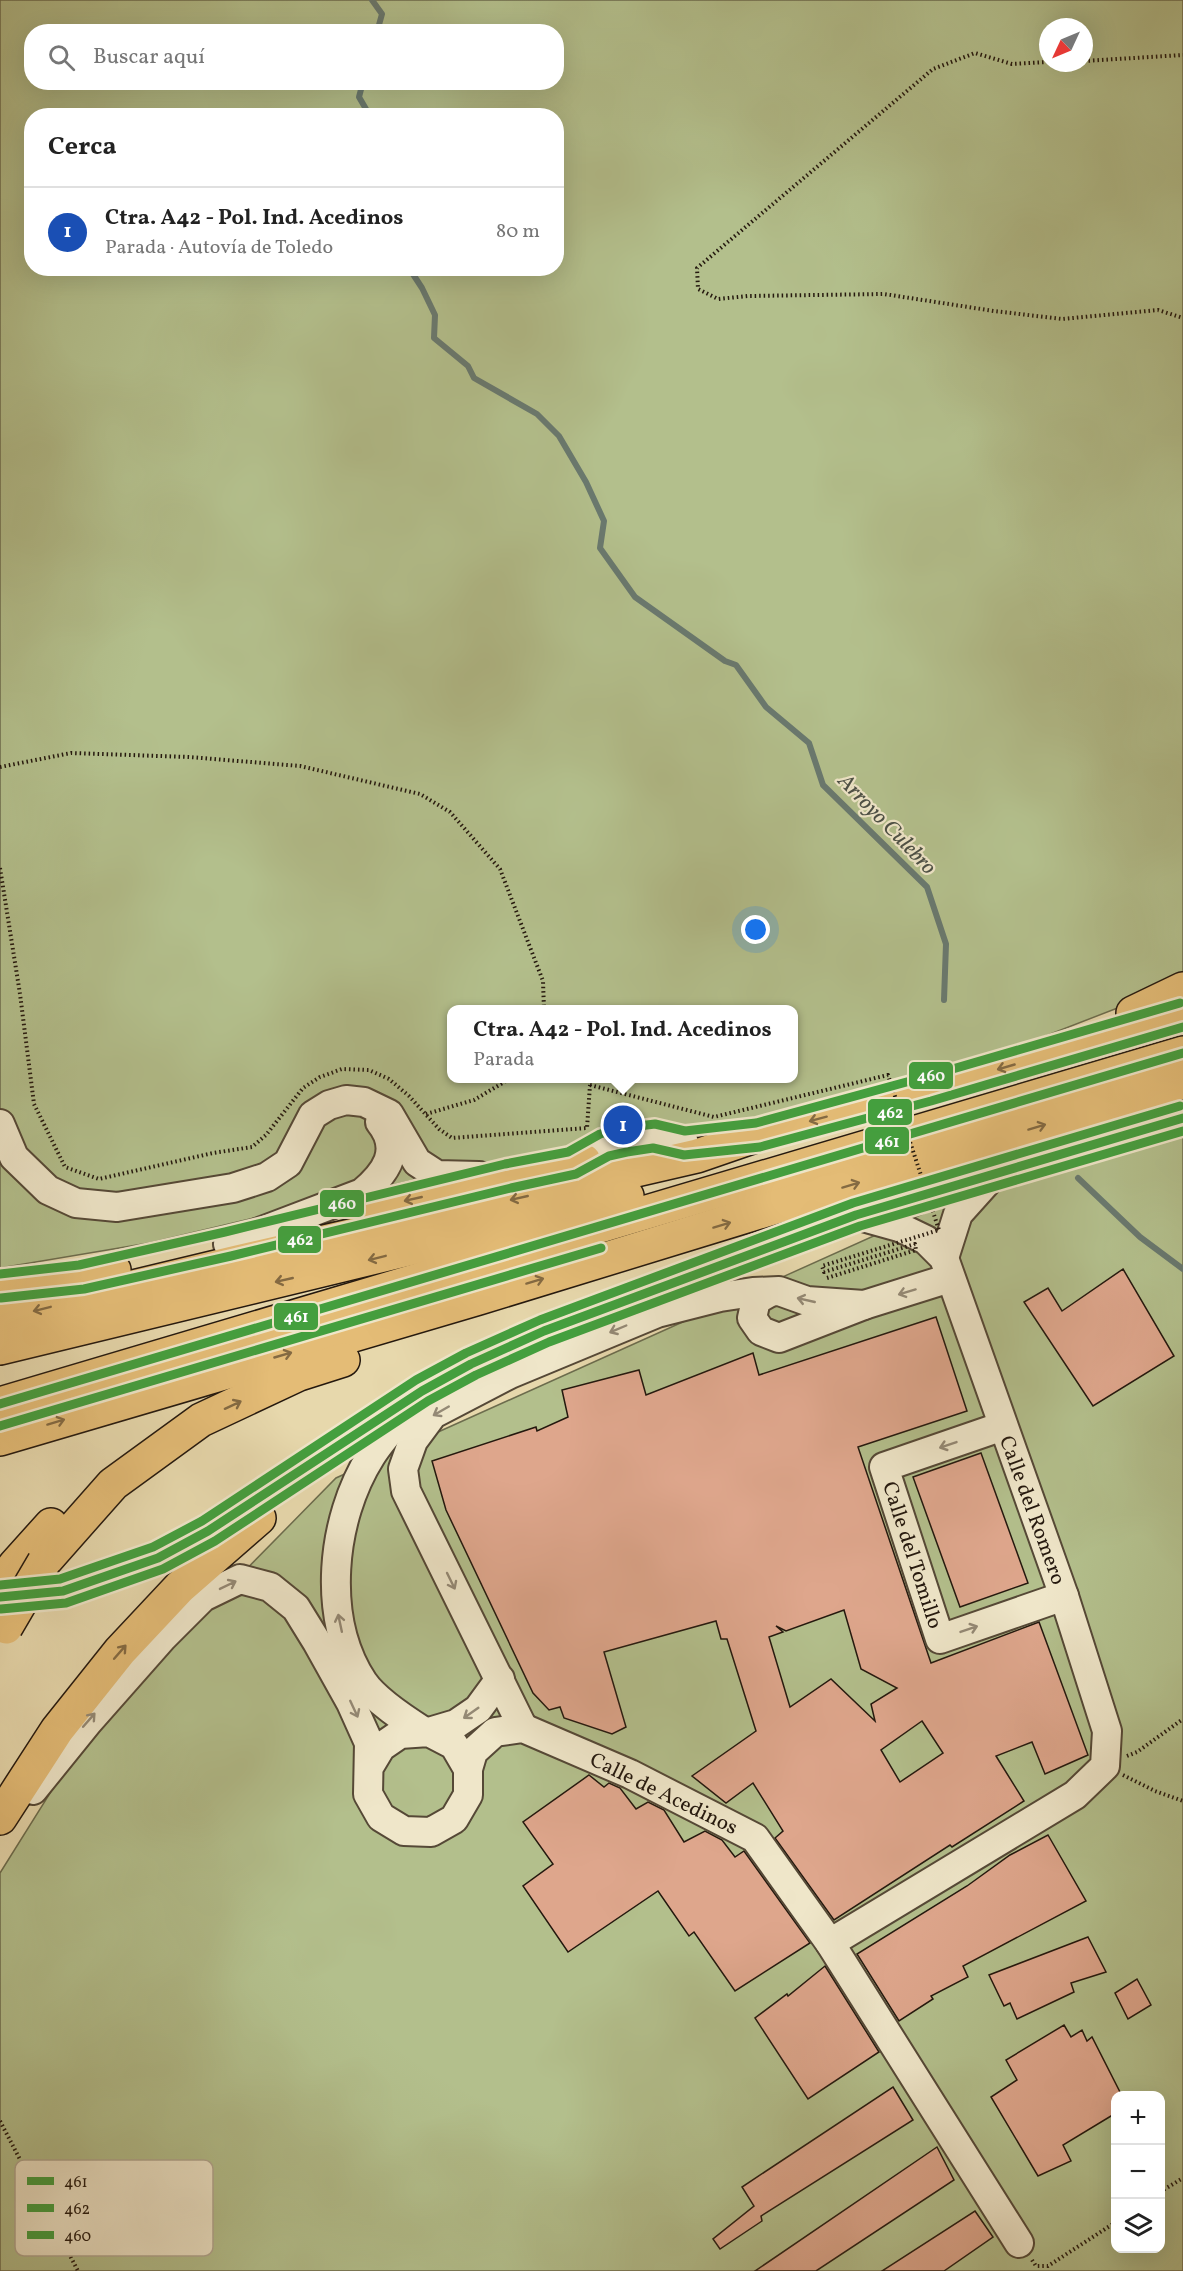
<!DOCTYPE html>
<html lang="es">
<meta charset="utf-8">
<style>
:root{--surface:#fff;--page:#f2f2f2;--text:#222;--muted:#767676;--line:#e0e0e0;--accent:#0f766e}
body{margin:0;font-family:Vollkorn,serif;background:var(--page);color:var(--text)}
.controls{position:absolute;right:18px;bottom:18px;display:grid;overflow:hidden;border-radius:12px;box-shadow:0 6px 24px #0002}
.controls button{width:54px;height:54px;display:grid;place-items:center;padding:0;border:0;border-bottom:2px solid var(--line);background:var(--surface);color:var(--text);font:30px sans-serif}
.compass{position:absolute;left:1039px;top:18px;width:54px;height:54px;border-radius:50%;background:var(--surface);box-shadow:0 6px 24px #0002;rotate:226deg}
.you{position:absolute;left:756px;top:930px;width:21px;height:21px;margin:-15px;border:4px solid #fff;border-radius:50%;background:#1a73e8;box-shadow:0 0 0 9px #1a73e833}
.badge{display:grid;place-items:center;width:39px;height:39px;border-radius:50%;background:var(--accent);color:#fff;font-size:20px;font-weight:700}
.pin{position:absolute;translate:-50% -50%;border:3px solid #fff;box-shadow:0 2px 6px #0006}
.popup{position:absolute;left:447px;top:1005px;width:351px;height:78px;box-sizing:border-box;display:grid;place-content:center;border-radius:12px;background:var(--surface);filter:drop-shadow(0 2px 4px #0005);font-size:20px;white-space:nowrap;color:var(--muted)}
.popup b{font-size:22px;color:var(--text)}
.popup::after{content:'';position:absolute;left:50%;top:100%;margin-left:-12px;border:12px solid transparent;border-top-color:var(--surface)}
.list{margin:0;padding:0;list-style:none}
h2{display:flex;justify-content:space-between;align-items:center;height:78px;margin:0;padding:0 24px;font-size:26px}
h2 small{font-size:20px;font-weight:400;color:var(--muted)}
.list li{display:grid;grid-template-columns:39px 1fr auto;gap:18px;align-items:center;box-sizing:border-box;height:90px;padding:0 24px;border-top:2px solid var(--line)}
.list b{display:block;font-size:22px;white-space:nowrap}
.list p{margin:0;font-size:20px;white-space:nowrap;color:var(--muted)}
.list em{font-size:20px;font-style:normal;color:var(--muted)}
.icon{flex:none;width:33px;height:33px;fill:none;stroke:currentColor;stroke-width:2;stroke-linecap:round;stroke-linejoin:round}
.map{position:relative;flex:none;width:1183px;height:2271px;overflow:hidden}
.search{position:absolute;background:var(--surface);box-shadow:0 6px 24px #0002;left:24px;top:24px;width:540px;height:66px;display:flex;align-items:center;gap:15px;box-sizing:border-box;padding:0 21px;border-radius:24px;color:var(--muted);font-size:22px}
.panel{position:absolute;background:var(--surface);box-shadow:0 6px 24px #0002;left:24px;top:108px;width:540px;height:168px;border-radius:24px}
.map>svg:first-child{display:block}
</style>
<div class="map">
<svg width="1183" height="2271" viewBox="0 0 1183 2271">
<rect width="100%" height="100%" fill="#e7d8ac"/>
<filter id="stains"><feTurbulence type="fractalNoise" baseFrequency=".00333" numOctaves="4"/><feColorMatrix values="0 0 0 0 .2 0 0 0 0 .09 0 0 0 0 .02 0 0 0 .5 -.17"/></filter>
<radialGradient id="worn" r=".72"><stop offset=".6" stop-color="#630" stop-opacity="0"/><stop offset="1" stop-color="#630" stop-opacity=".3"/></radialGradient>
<g fill="#b3bf8c" stroke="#6c6c4d" stroke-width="1.5" fill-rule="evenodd">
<path d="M 0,0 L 1183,0 L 1183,977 L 1133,1002 L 973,1064 L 707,1130 L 564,1150 L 535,1159 L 472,1166 L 149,1243 L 0,1268 ZM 1048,27 L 1084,27 L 1084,63 L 1048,63 ZM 32,32 L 556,32 L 556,82 L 32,82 ZM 32,116 L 556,116 L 556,268 L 32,268 ZM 452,1010 L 794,1010 L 794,1078 L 452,1078 Z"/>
<path d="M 1183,1135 L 1183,2271 L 0,2271 L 0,1873 L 72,1758 L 221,1595 L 336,1478 L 958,1198 ZM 1116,2096 L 1160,2096 L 1160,2248 L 1116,2248 Z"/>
</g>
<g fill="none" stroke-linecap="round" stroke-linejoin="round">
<g stroke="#69796f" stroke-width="6">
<polyline points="372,0 382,14 377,32"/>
<polyline points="363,82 359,97 370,116"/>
<polyline points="409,268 422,288 435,315 434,338 468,366 474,378 537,414 559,436 586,482 604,521 600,548 635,597 725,661 736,665 766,707 809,743 823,785 927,887 946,944 944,1000"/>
<polyline points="1078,1178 1140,1237 1183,1269"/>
</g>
</g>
<g fill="#dea68c" stroke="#24180e" stroke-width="1.5" fill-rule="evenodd">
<polygon points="1123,1269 1174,1356 1093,1406 1024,1302 1048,1288 1062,1311"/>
<path d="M 936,1317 L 967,1411 L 858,1447 L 931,1663 L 1039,1622 L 1088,1755 L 1045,1774 L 1032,1742 L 996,1756 L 1024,1801 L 952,1847 L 950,1845 L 834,1920 L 775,1838 L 783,1831 L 753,1783 L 726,1803 L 692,1776 L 756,1731 L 727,1639 L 721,1639 L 716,1621 L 604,1652 L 626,1727 L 612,1734 L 564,1718 L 560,1707 L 549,1710 L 533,1693 L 446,1510 L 432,1461 L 536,1427 L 537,1431 L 568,1417 L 562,1390 L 639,1370 L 646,1395 L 753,1353 L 759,1375 ZM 844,1610 L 861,1669 L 897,1688 L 871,1704 L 875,1721 L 831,1679 L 790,1707 L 769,1637 L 783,1632 L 776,1626 L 786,1631 ZM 922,1721 L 943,1753 L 900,1782 L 881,1750 Z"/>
<polygon points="981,1453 1028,1583 960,1607 913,1477"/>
<polygon points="589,1775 604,1787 609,1783 620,1788 636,1809 648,1802 664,1810 684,1842 705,1831 722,1840 735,1857 744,1851 810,1943 735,1991 694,1932 689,1936 658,1891 568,1952 523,1886 553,1864 523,1822"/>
<polygon points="1048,1835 1086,1901 963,1966 968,1977 931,1996 933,1999 899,2021 857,1954 967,1886 1010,1855"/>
<polygon points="1088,1937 1106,1972 1071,1983 1074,1992 1017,2019 1010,2003 1004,2006 989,1975"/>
<polygon points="825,1966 879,2052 808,2099 755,2018 787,1994 788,1996"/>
<polygon points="1137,1979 1151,2005 1128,2019 1115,1993"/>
<polygon points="1064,2025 1071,2037 1082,2030 1087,2041 1092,2037 1122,2096 1116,2096 1116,2113 1063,2145 1071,2161 1038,2176 991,2097 1017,2080 1006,2060"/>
<polygon points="893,2087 913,2120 761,2216 762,2221 720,2249 713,2239 754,2206 742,2187"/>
<polygon points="937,2147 954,2180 816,2271 755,2271"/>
<polygon points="975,2211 993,2237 944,2271 882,2271"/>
</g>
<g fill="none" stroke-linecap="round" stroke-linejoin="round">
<g stroke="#554836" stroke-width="32">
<g id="minor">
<polyline points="0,1124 14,1157 48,1190 76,1203 117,1207 233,1188 267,1177 288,1163 313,1115 329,1105 346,1100 364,1102 389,1114 417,1162 437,1175 479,1176"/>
<path d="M 572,1163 C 597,1149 626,1133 656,1137 C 665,1138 675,1141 684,1143"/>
<path d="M 228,1244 L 362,1193 C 385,1174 403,1150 380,1122"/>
<polyline points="944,1258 958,1214 993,1175"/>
<polyline points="770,1292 756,1300 752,1318 761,1331 779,1338 864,1305 950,1278"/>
<path d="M 414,1402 C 400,1420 383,1437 371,1456 C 331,1519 321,1618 363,1682 C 376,1701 404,1719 423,1731"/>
<polyline points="1003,1426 884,1467 940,1639 1064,1596"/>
<polyline points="523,1728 406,1491 403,1469 413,1441 433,1414 510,1374 657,1313 720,1297 753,1292 779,1291 807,1301 864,1305"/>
<polyline points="429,1732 456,1724 478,1709 500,1679"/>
<polyline points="468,1769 473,1752 495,1732 523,1728 630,1774 755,1838 830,1943 1019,2243"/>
<polyline points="33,1790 88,1722 163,1637 203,1597 240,1579 270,1587 296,1608 317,1642 351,1703 369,1743 368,1794 381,1817 404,1831 431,1832 454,1819 468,1795 468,1769 454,1745 429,1732 400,1734 381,1747 369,1767"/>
<polyline points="830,1943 1075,1795 1105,1766 1107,1731 1064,1596 944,1258 926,1240 899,1227 856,1215"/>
</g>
</g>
<g stroke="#24180e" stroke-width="36">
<g id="highway">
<polyline points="1133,1013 1183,989"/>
<polyline points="377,1207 508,1176 584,1161"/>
<polyline points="0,1286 81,1277 114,1270"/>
<polyline points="0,1319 237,1262 697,1156 758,1135 928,1089 1183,1015"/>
<polyline points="0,1348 627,1196"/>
<polyline points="0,1404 1183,1053"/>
<polyline points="0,1439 479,1298 1183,1082"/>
<polyline points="44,1562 113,1484 201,1420 299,1374 343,1360"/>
<polyline points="0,1586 15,1565 51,1525"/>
<polyline points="0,1597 63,1591 158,1558 208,1531 422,1391 471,1364 544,1331 856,1215 1183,1118"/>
<polyline points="0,1818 57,1730 120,1651 180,1587 259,1518"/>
</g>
</g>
<g stroke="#24180e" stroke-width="4" stroke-dasharray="1.5 3" stroke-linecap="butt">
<polyline points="1084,61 1183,55"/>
<polyline points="1048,62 1012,64 975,53 933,69 697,268 698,289 718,299 748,296 884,294 994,311 1062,319 1158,310 1183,318"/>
<polyline points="0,767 71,753 189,757 300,766 420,794 450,812 500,869 543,981 544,1010"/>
<polyline points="0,868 20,994 34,1104 65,1167 99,1179 213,1153 252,1147 266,1135 303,1088 320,1077 342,1069 369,1070 389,1079 409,1096 439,1129 452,1138 587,1128 590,1085"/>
<polyline points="426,1114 474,1100 511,1078"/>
<polyline points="1127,1756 1137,1752 1183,1719"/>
<polyline points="1123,1775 1155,1791 1183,1801"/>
<polyline points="0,2121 78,2271"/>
<polyline points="1160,2192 1183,2178"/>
<polyline points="1032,2260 1036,2266 1048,2266 1116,2222"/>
</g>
<use href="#minor" stroke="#efe6c9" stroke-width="28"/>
<use href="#highway" stroke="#e4bc76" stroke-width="33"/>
<g stroke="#24180e" stroke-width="36" stroke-linecap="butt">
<polyline id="highway-bridge" points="6,1627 44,1562"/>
</g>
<polyline stroke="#24180e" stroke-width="4" stroke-dasharray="1.5 3" stroke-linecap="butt" points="590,1085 714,1117 888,1075 939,1230 822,1266 824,1272 915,1244 916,1250 827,1278"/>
<use href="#highway-bridge" stroke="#e4bc76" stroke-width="33"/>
<g stroke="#efe6c9" stroke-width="14">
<g id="bus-1">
<polyline points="0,1404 1183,1053"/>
<polyline points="0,1597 63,1591 158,1558 208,1531 422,1391 471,1364 544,1331 856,1215 1183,1118"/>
</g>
</g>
<g stroke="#efe6c9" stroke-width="14">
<g id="bus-2">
<polyline points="1,1298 84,1289 231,1256 511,1188 576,1174 609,1156 627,1152 653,1148 684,1155 760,1147 931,1101 1183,1027"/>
<polyline points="1,1609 66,1603 163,1569 215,1541 428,1401 476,1375 549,1342 860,1226 1183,1131"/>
</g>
</g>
<g stroke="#efe6c9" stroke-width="14">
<g id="bus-3">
<polyline points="0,1274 79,1265 225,1232 505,1164 568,1152 600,1134 622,1128 655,1124 685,1131 756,1123 925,1077 1180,1003"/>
<polyline points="0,1426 601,1248"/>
<polyline points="0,1585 60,1579 153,1547 202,1521 416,1380 466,1353 540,1320 853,1203 1180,1106"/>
</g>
</g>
<use href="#bus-1" stroke="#449f3e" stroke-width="9"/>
<use href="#bus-2" stroke="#449f3e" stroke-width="9"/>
<use href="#bus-3" stroke="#449f3e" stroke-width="9"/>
</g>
<defs><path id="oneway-shaft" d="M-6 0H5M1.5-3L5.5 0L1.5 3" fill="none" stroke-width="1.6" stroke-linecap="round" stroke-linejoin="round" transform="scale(1.5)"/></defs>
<g stroke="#846a42">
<use href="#oneway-shaft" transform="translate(1006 1067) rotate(164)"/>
<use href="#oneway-shaft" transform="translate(818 1119) rotate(165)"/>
<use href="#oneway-shaft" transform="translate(1037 1127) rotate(-17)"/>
<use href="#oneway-shaft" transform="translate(851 1185) rotate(-17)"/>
<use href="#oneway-shaft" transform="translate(519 1198) rotate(167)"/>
<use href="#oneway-shaft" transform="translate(413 1199) rotate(167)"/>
<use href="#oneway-shaft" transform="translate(722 1225) rotate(-17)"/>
<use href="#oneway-shaft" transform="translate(377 1258) rotate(166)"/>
<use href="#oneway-shaft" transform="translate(284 1280) rotate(167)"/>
<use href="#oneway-shaft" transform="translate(535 1281) rotate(-17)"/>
<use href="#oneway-shaft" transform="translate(42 1309) rotate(166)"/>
<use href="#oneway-shaft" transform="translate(283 1355) rotate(-16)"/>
<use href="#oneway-shaft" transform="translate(233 1405) rotate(-25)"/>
<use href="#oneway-shaft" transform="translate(56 1422) rotate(-17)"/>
<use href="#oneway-shaft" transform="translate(120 1652) rotate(-49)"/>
</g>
<g stroke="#948975">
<use href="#oneway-shaft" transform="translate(907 1292) rotate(163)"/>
<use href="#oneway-shaft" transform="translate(806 1300) rotate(-167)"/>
<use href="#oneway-shaft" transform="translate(618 1329) rotate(157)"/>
<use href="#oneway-shaft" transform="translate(441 1411) rotate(150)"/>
<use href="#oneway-shaft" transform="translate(948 1445) rotate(161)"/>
<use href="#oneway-shaft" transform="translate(451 1581) rotate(64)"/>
<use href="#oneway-shaft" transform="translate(228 1585) rotate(-26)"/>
<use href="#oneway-shaft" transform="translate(340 1623) rotate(-102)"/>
<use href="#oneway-shaft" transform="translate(969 1629) rotate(-19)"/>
<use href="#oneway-shaft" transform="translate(354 1709) rotate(65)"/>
<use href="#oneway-shaft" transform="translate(471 1713) rotate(145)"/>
<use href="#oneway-shaft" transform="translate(89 1720) rotate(-49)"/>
</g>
<g text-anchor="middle" stroke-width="4.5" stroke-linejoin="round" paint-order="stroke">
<g font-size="21" fill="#24180e" stroke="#efe6c9">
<text transform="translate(1033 1510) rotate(70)" y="7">Calle del Romero</text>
<text transform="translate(913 1555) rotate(72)" y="7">Calle del Tomillo</text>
<text transform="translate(664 1793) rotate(26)" y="7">Calle de Acedinos</text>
</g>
<g font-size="22" font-style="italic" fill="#4c5046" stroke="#efe6c9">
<text transform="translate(888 823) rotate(46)" y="8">Arroyo Culebro</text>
</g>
</g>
<rect x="15" y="2160" width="198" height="96" rx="9" fill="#efe6c9" stroke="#b2a891" stroke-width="1.5"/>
<rect x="27" y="2177" width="27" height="8" fill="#449f3e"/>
<rect x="27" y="2204" width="27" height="8" fill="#449f3e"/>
<rect x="27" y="2231" width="27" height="8" fill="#449f3e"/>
<g font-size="16" fill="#24180e">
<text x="64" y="2187">461</text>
<text x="64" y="2214">462</text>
<text x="64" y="2241">460</text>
</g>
<g stroke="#efe6c9" stroke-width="2">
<rect x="908" y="1061" width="46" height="29" rx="6" fill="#449f3e"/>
<rect x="867" y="1098" width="46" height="28" rx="6" fill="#449f3e"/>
<rect x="864" y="1126" width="46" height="29" rx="6" fill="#449f3e"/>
<rect x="319" y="1189" width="46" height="29" rx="6" fill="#449f3e"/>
<rect x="277" y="1225" width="45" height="29" rx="6" fill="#449f3e"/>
<rect x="273" y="1302" width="46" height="29" rx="6" fill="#449f3e"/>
</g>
<g font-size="16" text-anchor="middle" font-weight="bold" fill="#fff">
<text x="931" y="1081">460</text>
<text x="890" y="1118">462</text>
<text x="887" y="1147">461</text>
<text x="342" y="1209">460</text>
<text x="300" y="1245">462</text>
<text x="296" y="1322">461</text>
</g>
<rect width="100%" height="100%" filter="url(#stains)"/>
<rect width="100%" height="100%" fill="url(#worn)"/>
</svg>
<div class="controls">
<button>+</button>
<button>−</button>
<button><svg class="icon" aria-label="layers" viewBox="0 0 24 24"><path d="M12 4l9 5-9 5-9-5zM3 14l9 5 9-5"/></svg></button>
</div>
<svg class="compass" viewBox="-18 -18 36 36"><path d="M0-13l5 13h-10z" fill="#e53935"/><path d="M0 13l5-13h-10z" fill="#767676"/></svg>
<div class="you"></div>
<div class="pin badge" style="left:623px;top:1125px;background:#1a4fb4">1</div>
<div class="popup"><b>Ctra. A42 - Pol. Ind. Acedinos</b>Parada</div>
<div class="search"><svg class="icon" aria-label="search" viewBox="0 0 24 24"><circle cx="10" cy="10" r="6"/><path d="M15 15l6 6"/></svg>Buscar aquí</div>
<section class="panel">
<h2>Cerca<small></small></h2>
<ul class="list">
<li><span class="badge" style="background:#1a4fb4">1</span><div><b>Ctra. A42 - Pol. Ind. Acedinos</b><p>Parada · Autovía de Toledo</p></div><em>80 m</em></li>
</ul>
</section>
</div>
